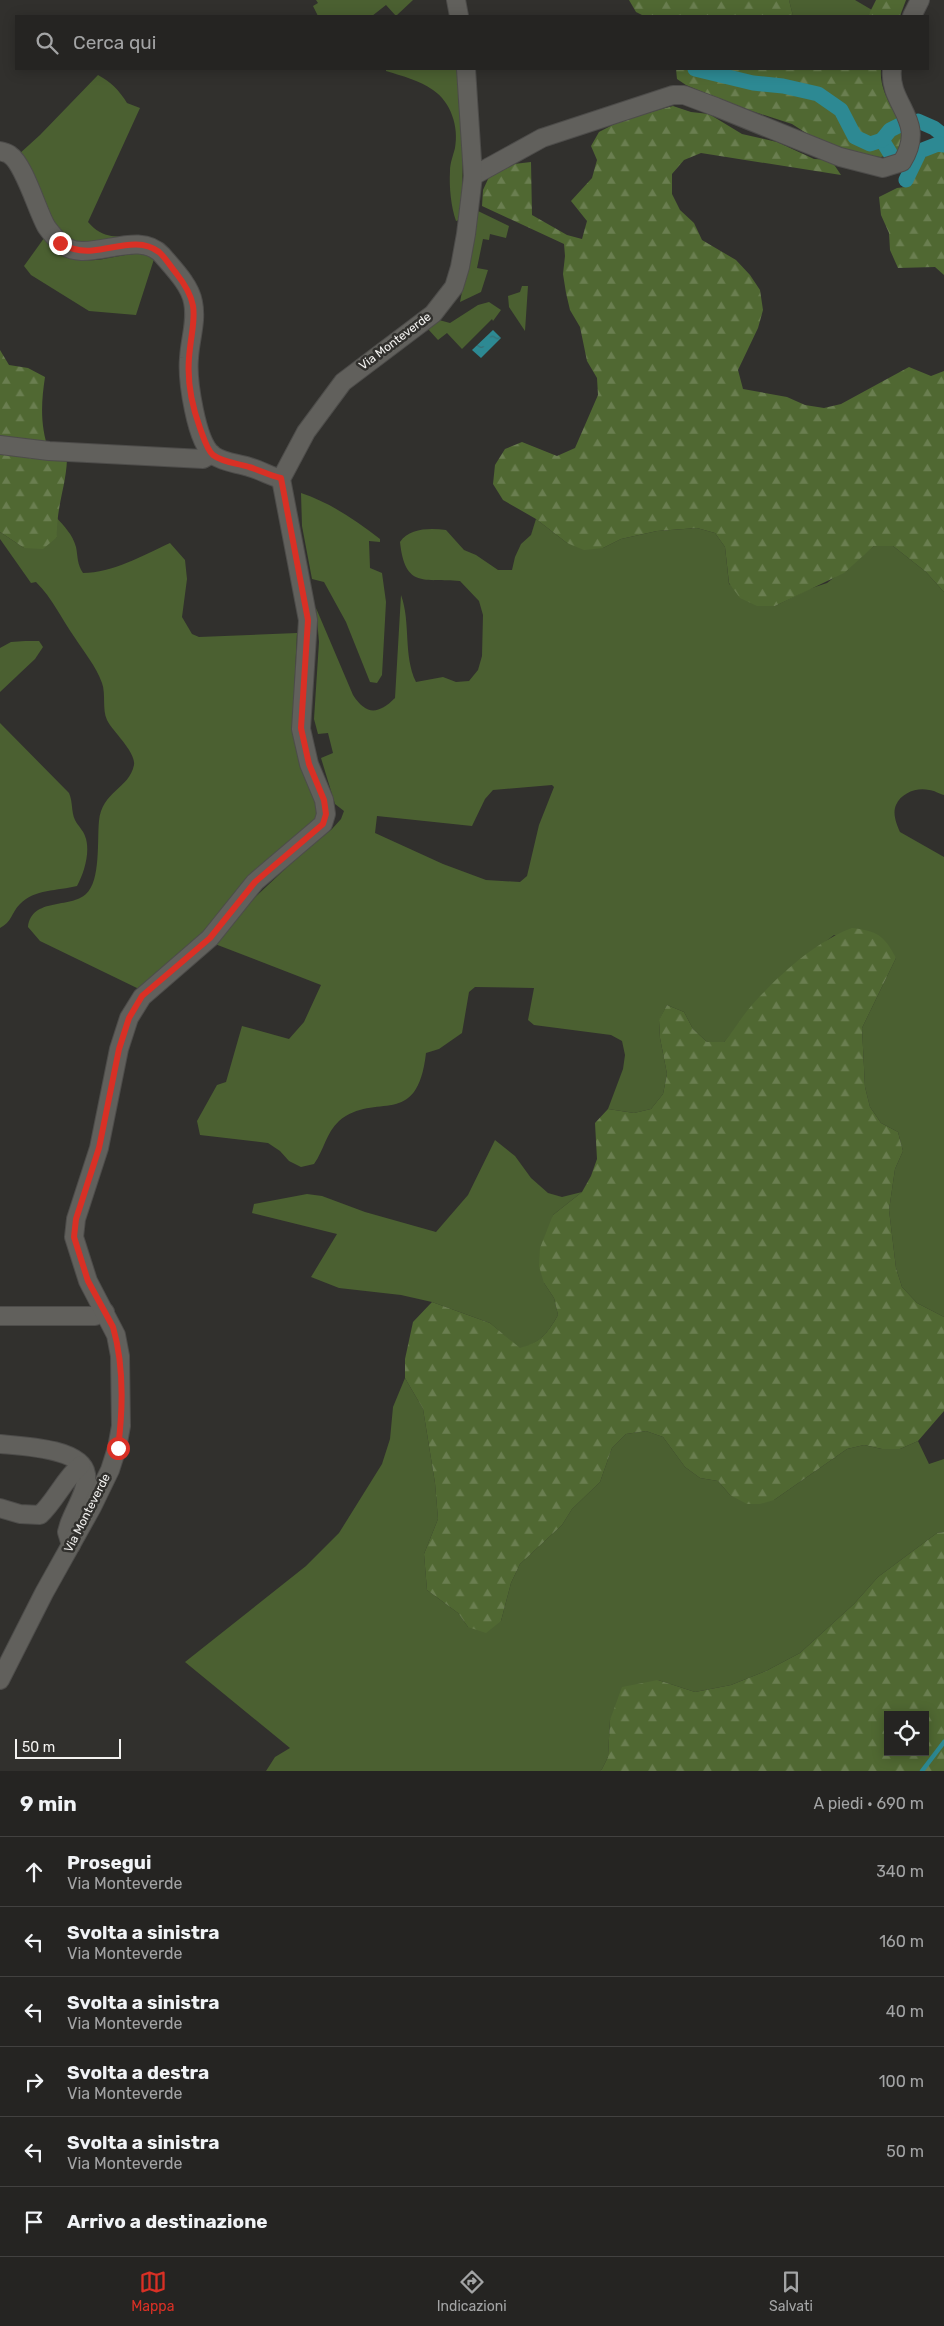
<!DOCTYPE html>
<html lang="it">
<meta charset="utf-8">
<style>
:root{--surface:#252422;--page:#31302f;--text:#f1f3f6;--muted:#a3a4a5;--line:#424140;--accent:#d93025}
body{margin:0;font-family:Rubik,sans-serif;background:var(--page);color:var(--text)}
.controls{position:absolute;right:15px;bottom:15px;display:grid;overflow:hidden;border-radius:0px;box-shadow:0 2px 12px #0003}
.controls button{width:45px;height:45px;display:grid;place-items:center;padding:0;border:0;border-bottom:1px solid var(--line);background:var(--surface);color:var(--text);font:25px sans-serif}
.scale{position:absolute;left:15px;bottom:12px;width:106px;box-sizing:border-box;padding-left:5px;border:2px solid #f3f2f0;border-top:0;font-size:14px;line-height:18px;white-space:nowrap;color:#f3f2f0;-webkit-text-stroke:4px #31302d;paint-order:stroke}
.stop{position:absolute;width:15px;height:15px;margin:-11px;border:4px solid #d93025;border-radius:50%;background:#fff}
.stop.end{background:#d93025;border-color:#fff;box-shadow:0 1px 5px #0008}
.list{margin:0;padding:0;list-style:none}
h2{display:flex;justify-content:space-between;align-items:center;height:65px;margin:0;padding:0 20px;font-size:21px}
h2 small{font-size:16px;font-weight:400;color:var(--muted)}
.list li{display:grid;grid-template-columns:32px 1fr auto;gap:15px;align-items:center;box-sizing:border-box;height:70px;padding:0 20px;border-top:1px solid var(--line)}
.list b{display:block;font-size:19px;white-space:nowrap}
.list p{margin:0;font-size:16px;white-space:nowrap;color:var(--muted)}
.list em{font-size:16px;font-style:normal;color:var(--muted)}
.icon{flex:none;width:28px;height:28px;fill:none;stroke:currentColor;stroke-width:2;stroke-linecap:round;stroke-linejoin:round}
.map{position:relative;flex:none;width:944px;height:1771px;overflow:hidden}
.search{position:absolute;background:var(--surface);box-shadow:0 2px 12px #0003;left:15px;right:15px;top:15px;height:55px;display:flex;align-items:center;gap:12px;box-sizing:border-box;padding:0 18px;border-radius:0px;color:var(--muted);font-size:19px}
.sheet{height:485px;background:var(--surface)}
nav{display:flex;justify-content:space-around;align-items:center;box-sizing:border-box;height:70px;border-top:1px solid var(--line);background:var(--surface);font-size:14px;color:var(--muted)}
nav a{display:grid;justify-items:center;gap:2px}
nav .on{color:var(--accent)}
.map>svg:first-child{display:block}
</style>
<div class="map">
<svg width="944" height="1771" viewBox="0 0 944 1771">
<defs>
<pattern id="forest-firs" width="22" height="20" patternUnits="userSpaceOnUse" patternTransform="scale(1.25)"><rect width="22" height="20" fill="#506832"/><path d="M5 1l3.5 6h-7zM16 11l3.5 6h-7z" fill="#6a7e50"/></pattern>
<pattern id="water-ripples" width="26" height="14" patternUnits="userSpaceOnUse" patternTransform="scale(1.25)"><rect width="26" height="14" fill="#2d8993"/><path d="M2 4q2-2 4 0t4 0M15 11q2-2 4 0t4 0" fill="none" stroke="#386f75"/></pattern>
</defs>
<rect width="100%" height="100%" fill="#31302d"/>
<g fill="#4b6031" fill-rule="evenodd">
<polygon points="316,0 413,0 396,16 386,5 372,16 318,16 313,6 318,3"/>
<polygon points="789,0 855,0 872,10 868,16 793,16"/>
<path d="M 386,69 L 458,70 L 460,83 L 458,96 L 463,140 L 462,208 L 459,220 L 456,221 C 451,207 449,187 450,171 C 450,163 453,156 455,148 C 459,127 451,102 433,90 C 419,80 402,76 386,71 Z"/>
<path d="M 98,75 C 111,82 119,90 127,103 L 140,108 L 88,222 C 103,240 118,236 140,237 L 78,245 L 62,238 L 18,155 L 40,135 Z"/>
<polygon points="478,211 509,226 506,238 490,234 489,240 483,239 477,268 488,270 481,292 460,302"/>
<path d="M 47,234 C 56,240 72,256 82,259 C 100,265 129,248 155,256 L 136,315 L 89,311 L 31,275 L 24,266 Z"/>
<polygon points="522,286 528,286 525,331 509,307 508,296 520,292"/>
<polygon points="489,302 501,310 493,321 492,319 462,349 447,333 438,340 428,329 439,320 450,323 478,305"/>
<path d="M 301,493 C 331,503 355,520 380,539 L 380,542 L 369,541 L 370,568 L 382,573 L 386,602 L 382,675 L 377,683 L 370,682 L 346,622 L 324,582 L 312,579 L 302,526 Z"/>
<path d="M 56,517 C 64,526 73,535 76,547 C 78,557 77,564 83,573 C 112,573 144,555 170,543 L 185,560 L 187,579 L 182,617 L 192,634 L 199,637 L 297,633 L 293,715 L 297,749 L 319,810 L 315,820 L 209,928 L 139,989 L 40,941 L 28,927 C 32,897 70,909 86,894 C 101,881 97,839 99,821 C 102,791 129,789 134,765 C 136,752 113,732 107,720 C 102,709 106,694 102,683 C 96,666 84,652 75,638 C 61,618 53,599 36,582 L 31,583 L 0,539 L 0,532 L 24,548 L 57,537 Z"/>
<path d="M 536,519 L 567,543 L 603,548 L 621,539 L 657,531 L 697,528 L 715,533 L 725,547 L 729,584 L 775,606 L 809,589 L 827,583 L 874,546 L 893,546 L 926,572 L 944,592 L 944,795 C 939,794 934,790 929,790 C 917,787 901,793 896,805 C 892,814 897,825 900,832 L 944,857 L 944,1317 L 917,1303 L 902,1287 L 896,1268 L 889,1210 L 895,1169 L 903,1151 L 898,1132 L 881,1123 L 870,1107 L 865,1087 L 862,1028 L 896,958 L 834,935 L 788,971 L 724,1042 L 707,1042 L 693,1029 L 684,1012 L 667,1005 L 659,1021 L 660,1038 L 667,1074 L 663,1094 L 651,1109 L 634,1113 L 608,1109 L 623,1069 L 625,1055 L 622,1041 L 611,1035 L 534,1025 L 528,1020 L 534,988 L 475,987 L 469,992 L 462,1033 L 439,1049 L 426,1053 C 417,1131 376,1090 339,1121 C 326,1133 324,1150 314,1164 L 301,1167 L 289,1161 L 280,1151 L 268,1143 L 200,1135 L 197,1121 L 217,1085 L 226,1082 L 242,1026 L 289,1039 L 304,1022 L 321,985 L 215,944 L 249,903 L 300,855 L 332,829 L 341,819 L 344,811 L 335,804 L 321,758 L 333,753 L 328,733 L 318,734 L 314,719 L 319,642 L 316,608 L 353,695 C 366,715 378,715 395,698 L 401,595 C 411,623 403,655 416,682 L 443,677 L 456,682 L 469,681 L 478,670 L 482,656 L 483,615 L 479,601 L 460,581 C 424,578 405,589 400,542 C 409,528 430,528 446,530 L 464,550 L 476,555 L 498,570 L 512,570 L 515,557 L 521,544 L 531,535 ZM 552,785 L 554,787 L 539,825 L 527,876 L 520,882 L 486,880 L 443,864 L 375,833 L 377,816 L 472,826 L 485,799 L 493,790 Z"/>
<polygon points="25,641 39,641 43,647 35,659 0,692 0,648 11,642"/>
<path d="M 0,723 L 69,793 C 73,802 71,811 75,820 C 78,826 83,830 85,836 C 91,851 84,873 77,886 C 58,891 34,889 20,904 C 11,913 12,922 0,928 Z"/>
<path d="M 495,1140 L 515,1156 L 531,1178 L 548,1193 L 562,1197 L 582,1192 L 553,1215 L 544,1283 L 554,1298 L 558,1315 C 547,1334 541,1342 520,1349 L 490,1323 L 432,1302 L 401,1295 L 339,1288 L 311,1277 L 337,1234 L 252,1213 L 254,1204 L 307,1194 L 322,1196 L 365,1212 L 436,1232 L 468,1195 Z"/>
<polygon points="405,1378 423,1409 435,1483 438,1519 424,1554 427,1590 458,1613 468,1627 501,1621 511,1583 520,1564 562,1525 572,1509 600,1482 612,1448 626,1434 646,1431 663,1437 685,1467 700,1478 718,1481 730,1495 774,1500 847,1449 864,1445 882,1449 900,1449 918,1441 929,1464 944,1459 944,1532 937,1533 878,1577 854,1604 800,1653 766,1671 731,1685 695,1692 658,1680 610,1720 608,1757 601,1771 266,1771 275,1757 290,1748 185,1662 306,1566 339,1533 382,1464 390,1439 393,1407"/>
</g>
<g fill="url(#forest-firs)" fill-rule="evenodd">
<polygon points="629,0 789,0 793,16 644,16 636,12"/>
<polygon points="876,0 906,0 900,16 868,16"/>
<path d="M 676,69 L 881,69 C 878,103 913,121 897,152 L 881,157 L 865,156 L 817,140 L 792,124 L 736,106 L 686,85 L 677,79 Z"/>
<polygon points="673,106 691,112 709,114 742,134 777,142 814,159 831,160 841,175 701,153 684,160 672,174 672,194 680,210 694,223 702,240 736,260 750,275 760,290 763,310 758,328 738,370 743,389 787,397 805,405 824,408 841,404 909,367 931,376 944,371 944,592 926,572 893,546 874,546 844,573 775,606 757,606 740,598 729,583 725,547 715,533 697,528 657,531 621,539 603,548 584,550 567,543 536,519 503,500 493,484 495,465 505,449 522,442 557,456 575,448 598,395 597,378 587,361 580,327 570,310 566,293 563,274 565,256 564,244 482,206 483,190 489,177 514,164 531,162 532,215 567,235 582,239 587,221 571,201 592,178 597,160 591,146 599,132 622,120"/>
<polygon points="933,150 944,151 944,275 935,267 898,268 890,250 889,233 881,215 879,197 897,188 905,187 920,162"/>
<path d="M 0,350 L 9,365 L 28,368 L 45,377 C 41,403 40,426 49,451 L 67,459 C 66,487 56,507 57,537 L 43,549 L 24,548 L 0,532 Z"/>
<path d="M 852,928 C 877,931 884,935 896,958 L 862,1028 L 865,1087 L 870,1107 L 881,1123 L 898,1132 L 903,1151 L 895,1169 L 889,1210 L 896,1268 L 902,1287 L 917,1303 L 944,1317 L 944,1411 L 918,1441 L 900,1449 L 882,1449 L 864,1445 L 847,1449 L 774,1500 L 760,1504 L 747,1504 L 730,1495 L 718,1481 L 700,1478 L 685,1467 L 663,1437 L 646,1431 L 626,1434 L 612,1448 L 600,1482 L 572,1509 L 562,1525 L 520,1564 L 511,1583 L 501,1621 L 486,1633 L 468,1627 L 458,1613 L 427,1590 L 424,1554 L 438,1519 L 435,1483 L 423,1409 L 405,1378 L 405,1359 L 413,1322 L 432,1302 L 490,1323 L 520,1348 C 541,1342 547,1334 558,1315 L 554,1298 L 544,1283 L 539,1266 L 540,1248 L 553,1215 L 582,1192 L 591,1176 L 597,1159 L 595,1123 L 608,1109 L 634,1113 L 651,1109 L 663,1094 L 667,1074 L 660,1038 L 659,1020 L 667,1005 L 684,1012 L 693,1029 L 707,1042 L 724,1042 C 733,1032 739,1021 747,1011 C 773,980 814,942 852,928 Z"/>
<path d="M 944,1532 L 944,1771 L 601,1771 L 608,1757 L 610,1720 L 622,1687 L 658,1680 L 695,1692 L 731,1685 L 766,1671 L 800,1653 L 854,1604 L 878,1577 L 937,1533 ZM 888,1715 L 925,1715 L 925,1752 L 888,1752 Z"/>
</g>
<polygon fill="url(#water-ripples)" points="493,330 501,338 481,358 472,350"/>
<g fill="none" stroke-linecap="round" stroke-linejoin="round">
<polyline stroke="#2d8993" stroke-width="4.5" points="922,1771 944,1742"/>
<g stroke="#2d8993" stroke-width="15">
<polyline points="695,69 753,83 783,86 818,94 841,110 855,137 870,144 882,140 890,153"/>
<polyline points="918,121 934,128 944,136"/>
<polyline points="882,140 890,130 900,125"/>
<polyline points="906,180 920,151 938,144 944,145"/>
</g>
<g stroke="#4d4c4a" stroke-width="20">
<g id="minor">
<polyline points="456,0 459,16"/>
<polyline points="912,16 920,0"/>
<path d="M 0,151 C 3,152 8,153 10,155 C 24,164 37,210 46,226 C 49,231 54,236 58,241 C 84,269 136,226 162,255 C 173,268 190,285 193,302 C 197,321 190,339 189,358 C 187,379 196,442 213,455 C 224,463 237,463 249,467 C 260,470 270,476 281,479"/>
<path d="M 473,176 L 542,138 L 673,95 L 684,95 L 716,107 L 840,157 L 883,168 L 902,162 C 928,120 888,106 892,69"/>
<polyline points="0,445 49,451 203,459 212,454"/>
<polyline points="0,1316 95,1316 105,1312"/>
<path d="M 0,1444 C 21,1446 82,1448 86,1474 C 88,1490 74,1510 69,1525 L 67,1532 L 71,1545"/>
<path d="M 0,1508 L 20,1514 L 40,1515 C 56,1500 64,1479 81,1465"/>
<polyline points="0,1680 44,1593 92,1507 110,1470 117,1448 121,1426 120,1356 116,1335 88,1281 74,1237 76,1219 99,1148 119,1049 129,1018 142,997 210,938 255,882 323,824 326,814 324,800 309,764 301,729 308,620 281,479 306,432 343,382 433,314 454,287 460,267 466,234 473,176 466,69"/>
</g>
</g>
<use href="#minor" stroke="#61605c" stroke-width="18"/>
</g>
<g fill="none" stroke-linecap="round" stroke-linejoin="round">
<path stroke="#d93025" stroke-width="6" d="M 60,243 C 65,245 69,248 74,249 C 102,257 134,233 159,252 C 165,257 170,266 176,273 C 203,307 192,319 189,358 C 187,382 192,406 200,428 C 203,436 207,450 213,455 C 224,463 237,463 249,467 C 260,470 270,476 281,478 L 308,620 L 301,728 L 309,764 L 324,800 L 326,814 L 323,824 L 255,882 L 210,938 L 142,996 L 129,1018 L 119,1049 L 99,1148 L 76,1219 L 74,1237 L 88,1281 L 113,1327 C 124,1365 123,1409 118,1448"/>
</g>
<g text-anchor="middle" stroke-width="5" stroke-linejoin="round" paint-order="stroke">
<g font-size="12" fill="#f3f2f0" stroke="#31302d">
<text transform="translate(395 341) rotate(-37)" y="4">Via Monteverde</text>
<text transform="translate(87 1513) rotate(-63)" y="4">Via Monteverde</text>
</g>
</g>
</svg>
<div class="controls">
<button><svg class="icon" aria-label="locate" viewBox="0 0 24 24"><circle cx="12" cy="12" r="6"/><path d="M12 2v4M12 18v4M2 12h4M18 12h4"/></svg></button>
</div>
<div class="scale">50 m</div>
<div class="stop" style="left:118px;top:1448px"></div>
<div class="stop end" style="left:60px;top:243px"></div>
<div class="search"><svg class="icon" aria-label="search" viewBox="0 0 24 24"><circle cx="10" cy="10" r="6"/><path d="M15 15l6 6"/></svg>Cerca qui</div>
</div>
<section class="sheet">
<h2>9 min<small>A piedi · 690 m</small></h2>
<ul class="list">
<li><svg class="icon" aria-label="ahead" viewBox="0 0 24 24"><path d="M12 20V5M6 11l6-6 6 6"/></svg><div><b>Prosegui</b><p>Via Monteverde</p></div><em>340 m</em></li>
<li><svg class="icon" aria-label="left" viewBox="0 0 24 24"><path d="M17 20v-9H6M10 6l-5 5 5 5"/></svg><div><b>Svolta a sinistra</b><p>Via Monteverde</p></div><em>160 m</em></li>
<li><svg class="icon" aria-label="left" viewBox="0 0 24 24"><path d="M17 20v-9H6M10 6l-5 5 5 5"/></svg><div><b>Svolta a sinistra</b><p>Via Monteverde</p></div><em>40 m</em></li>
<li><svg class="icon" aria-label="right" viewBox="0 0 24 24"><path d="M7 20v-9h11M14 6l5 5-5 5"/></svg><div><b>Svolta a destra</b><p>Via Monteverde</p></div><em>100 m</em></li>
<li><svg class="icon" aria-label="left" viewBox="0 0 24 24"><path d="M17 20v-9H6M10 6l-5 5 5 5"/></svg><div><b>Svolta a sinistra</b><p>Via Monteverde</p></div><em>50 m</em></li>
<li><svg class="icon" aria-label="arrive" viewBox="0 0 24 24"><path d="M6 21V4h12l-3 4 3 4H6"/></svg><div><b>Arrivo a destinazione</b></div></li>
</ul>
</section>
<nav>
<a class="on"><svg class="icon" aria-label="map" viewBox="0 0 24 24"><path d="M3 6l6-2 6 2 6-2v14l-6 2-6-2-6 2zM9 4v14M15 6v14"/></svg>Mappa</a>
<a><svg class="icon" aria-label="directions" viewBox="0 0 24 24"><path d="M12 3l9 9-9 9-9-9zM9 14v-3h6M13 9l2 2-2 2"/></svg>Indicazioni</a>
<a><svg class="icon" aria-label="saved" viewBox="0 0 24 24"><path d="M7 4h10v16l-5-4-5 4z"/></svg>Salvati</a>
</nav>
